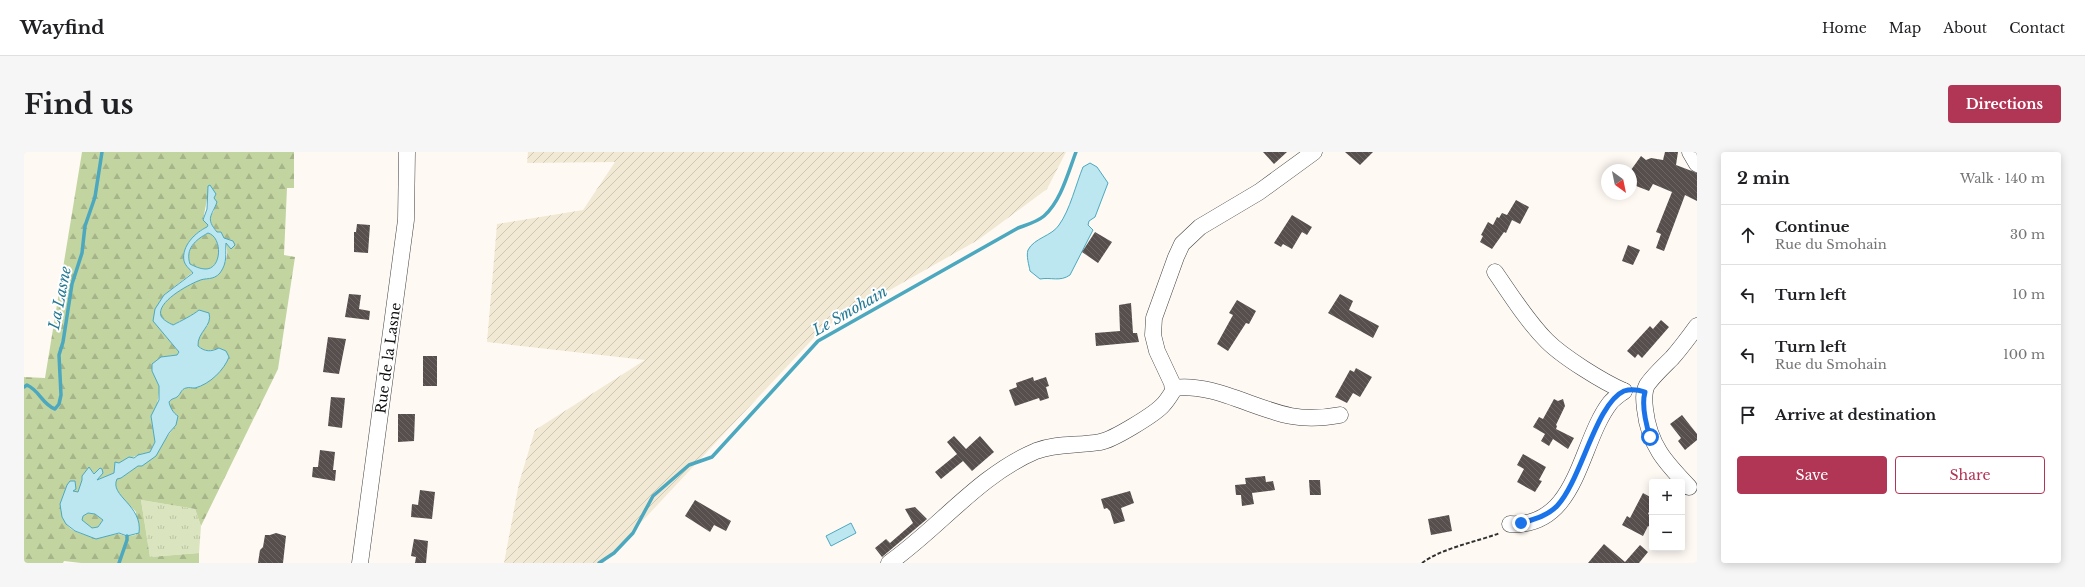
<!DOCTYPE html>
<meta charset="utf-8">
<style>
:root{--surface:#fff;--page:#f6f6f6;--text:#202124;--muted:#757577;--line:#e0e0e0;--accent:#b13554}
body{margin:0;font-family:"Libre Baskerville",serif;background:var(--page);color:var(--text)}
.controls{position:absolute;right:12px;bottom:12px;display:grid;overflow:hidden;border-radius:4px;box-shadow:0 2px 10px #0003}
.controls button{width:36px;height:36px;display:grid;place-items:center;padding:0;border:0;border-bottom:1px solid var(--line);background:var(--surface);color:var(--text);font:20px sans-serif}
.compass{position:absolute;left:1577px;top:12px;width:36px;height:36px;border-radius:50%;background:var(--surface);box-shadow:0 2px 10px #0003;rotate:147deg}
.stop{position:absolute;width:12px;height:12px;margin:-9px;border:3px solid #1a73e8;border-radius:50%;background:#fff}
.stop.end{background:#1a73e8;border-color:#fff;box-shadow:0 1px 4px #0008}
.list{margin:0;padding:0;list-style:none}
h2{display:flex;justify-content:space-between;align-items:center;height:52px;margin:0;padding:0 16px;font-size:17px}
h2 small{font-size:13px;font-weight:400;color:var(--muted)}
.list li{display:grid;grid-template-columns:26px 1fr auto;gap:12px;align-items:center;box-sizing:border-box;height:60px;padding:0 16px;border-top:1px solid var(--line)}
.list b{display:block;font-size:15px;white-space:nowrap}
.list p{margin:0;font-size:13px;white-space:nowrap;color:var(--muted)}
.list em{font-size:13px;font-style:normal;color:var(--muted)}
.actions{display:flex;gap:8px;padding:12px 16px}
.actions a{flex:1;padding:9px 0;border:1px solid var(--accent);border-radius:4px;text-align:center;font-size:14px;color:var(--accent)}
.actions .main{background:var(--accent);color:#fff}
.icon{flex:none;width:22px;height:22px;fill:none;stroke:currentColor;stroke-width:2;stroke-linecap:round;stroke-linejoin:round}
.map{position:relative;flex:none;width:1673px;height:411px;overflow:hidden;border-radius:4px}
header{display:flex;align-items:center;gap:24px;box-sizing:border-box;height:56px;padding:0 20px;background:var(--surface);border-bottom:1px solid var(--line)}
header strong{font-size:19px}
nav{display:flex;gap:22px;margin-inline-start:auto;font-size:14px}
.intro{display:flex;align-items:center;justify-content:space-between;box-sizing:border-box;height:96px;padding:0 24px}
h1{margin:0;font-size:28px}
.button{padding:10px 18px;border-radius:4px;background:var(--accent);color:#fff;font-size:14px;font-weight:700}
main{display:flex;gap:24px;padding:0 24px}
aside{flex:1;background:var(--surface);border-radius:4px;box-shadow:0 2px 10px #0003}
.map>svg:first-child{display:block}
</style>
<header>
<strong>Wayfind</strong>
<nav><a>Home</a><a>Map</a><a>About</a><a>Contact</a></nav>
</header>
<div class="intro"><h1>Find us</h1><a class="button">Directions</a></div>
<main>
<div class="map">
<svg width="1673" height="411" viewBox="0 0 1673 411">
<defs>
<pattern id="farmland-furrows" width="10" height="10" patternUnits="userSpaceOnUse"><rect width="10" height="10" fill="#f2e9d5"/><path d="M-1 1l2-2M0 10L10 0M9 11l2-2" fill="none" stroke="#cec7b6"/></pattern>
<pattern id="grass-tufts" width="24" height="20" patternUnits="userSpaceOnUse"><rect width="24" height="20" fill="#dae5bf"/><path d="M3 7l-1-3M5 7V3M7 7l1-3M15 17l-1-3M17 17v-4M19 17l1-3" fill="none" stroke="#bac3a3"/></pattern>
<pattern id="forest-firs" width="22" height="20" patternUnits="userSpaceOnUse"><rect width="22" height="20" fill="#c2d4a0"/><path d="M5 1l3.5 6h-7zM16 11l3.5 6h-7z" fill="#a6b589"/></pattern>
<pattern id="building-back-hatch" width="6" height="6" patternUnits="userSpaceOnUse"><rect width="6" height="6" fill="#574f4d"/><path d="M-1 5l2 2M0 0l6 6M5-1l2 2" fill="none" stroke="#6a6462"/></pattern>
</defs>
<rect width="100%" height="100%" fill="#fef9f3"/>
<polygon fill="url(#farmland-furrows)" points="504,0 1042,0 1023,37 954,88 799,176 579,411 480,411 495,331 511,278 621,208 463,190 473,72 559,58 591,10 503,11"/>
<polygon fill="url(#grass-tufts)" points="117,348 171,357 177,374 175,401 126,405"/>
<g fill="url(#forest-firs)" fill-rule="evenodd">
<path d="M 58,0 L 270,0 L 270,36 L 263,36 L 260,103 L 271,105 L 254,217 L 177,374 L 171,357 L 117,348 L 126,405 L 175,401 L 175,411 L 57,411 L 40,409 L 39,411 L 0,411 L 0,225 L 21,226 ZM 185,37 L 190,59 L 185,66 C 189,82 205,84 203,103 C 202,109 199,118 195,122 C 188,128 182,126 175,128 C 165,131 132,151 137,164 C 139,169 145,171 149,173 C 158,168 167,165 175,158 L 184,173 C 179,179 173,185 174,194 C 182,200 187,200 195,196 L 205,205 C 200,217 185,232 171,236 C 168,237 164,235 162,236 C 157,237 156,242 153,245 C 150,247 148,246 145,250 C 146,256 150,265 152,273 L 139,290 L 114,314 L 97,326 L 93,326 C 87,339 104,351 112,360 L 112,383 C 109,383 106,384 103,384 C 100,384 97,382 94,382 C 91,382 88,383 85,383 C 45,387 29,371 43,333 L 50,340 L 54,341 L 65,315 L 67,320 L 77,323 L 73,328 L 90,321 L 91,313 C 102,308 114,302 126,300 L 131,290 L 127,264 L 132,258 L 135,241 L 135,234 L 128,219 L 129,215 L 137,205 L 153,203 L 155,200 L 130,169 L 136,149 L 140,143 L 169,120 L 160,99 L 177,78 L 183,75 L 184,73 L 179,68 Z"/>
<path d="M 184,81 C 199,85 198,118 181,117 C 176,117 170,114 166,112 C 161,97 171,88 184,81 Z"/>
<polygon points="64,361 71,362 79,368 74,375 68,377 58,368 59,364"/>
</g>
<g fill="#bce7f0" stroke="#4ba8bf" fill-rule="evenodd">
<path d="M 1066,11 L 1073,15 L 1084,31 L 1071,65 L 1065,69 L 1064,73 L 1069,78 L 1046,123 C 1036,130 1027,125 1016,127 L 1006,119 C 1005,113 1002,104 1004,98 C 1010,86 1028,84 1035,73 C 1046,58 1052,32 1059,15 Z"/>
<path d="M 186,33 L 192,42 L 190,46 L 193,50 C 188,64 181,66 193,80 L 197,80 L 200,86 L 209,89 L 211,93 L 207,97 L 202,91 C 201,102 204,110 196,121 C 189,129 182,125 174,129 C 164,133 132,150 137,164 C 139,168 145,171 149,173 C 157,169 169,163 175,158 L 185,161 C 189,174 173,180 174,194 C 181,200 187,200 195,196 L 202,199 L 205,205 C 200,218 186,232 171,236 C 168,236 165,235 162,236 C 157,237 157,242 153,245 C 150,247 148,246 145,250 C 146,255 149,261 154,264 L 152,273 L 145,281 L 132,304 L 118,314 L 114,314 L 97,326 L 93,327 C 85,344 119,353 115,381 L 103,384 L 95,381 L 72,387 L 51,379 L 42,372 L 38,365 L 36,352 L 43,333 L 46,329 L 51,329 L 52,337 L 49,339 L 54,340 L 58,328 L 58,324 L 65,315 L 70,322 L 76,316 L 78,317 L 79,321 L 73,328 L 90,321 L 91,310 L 95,311 L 105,305 L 110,306 L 114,303 L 126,300 L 131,290 L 127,264 L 135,248 L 135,234 L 128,219 L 128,212 L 137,205 L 153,203 L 155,200 L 129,169 L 131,157 L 140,143 L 169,121 C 166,117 162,115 160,109 C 157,94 172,80 183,75 L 184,73 L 179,68 L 183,57 L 184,34 ZM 184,81 C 199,85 198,118 181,117 C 176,117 170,114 166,112 C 161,97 171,88 184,81 ZM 64,361 L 71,362 L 79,368 L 74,375 L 68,376 L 58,368 L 59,364 Z"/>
<polygon points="827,371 832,381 807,394 802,384"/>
</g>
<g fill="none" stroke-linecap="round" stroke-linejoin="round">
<g stroke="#4ba8bf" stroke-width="3.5">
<path d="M 0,235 L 3,233 C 16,239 18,252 31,257 L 35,252 L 37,243 L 35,203 L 39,190 L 48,132 L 58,101 L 61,74 L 71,45 L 78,0"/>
<polyline points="95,411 103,388 103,384"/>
<path d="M 575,411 L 590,401 L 609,381 L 629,344 L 665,313 L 688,305 L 794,189 L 994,76 C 1002,73 1013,70 1020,64 C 1037,49 1044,21 1052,0"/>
</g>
</g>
<g fill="url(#building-back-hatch)">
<polygon points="1239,0 1263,0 1250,12"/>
<polygon points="1321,0 1349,0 1336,13"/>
<polygon points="1641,0 1654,0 1652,13 1673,21 1673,49 1661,43 1640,99 1632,96 1637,82 1632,80 1648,40 1629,32 1625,39 1607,32 1612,25 1607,21 1607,18 1617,4 1622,8 1627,6 1639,8"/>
<polygon points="1492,48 1505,55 1496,72 1488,68 1482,81 1480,80 1468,97 1456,90 1459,84 1457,83 1464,70 1469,73 1473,65 1475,66 1478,61 1483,63"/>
<polygon points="1268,63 1288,75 1283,83 1278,80 1268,97 1259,92 1257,95 1250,91"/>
<polygon points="333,72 346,73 344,101 330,100 330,80 332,80"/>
<polygon points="1071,80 1088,90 1074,111 1058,100"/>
<polygon points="1604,93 1616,98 1609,113 1598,109"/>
<polygon points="325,142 337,143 335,157 346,159 345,168 321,165"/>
<polygon points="1316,142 1329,149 1325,158 1355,174 1349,186 1304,161"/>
<polygon points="1213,148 1232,159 1225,172 1222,171 1204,199 1193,192 1209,163 1205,161"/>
<polygon points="1107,151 1109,181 1113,181 1115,190 1072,194 1071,181 1096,179 1095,153"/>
<polygon points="1637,168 1645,175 1618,206 1614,202 1611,206 1603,199 1626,174 1629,177"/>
<polygon points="304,185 322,187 315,222 299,220"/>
<rect x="399" y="204" width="14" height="30"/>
<polygon points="1332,216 1348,225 1336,245 1329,241 1323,251 1311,245 1326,218 1330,220"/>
<polygon points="1009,225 1010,229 1022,225 1025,234 1022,235 1025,246 1016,249 1015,246 991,254 985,238 993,235 992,231"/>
<polygon points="307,245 321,246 318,276 304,274"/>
<polygon points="1530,247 1534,249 1539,247 1541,254 1532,273 1533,274 1532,277 1550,286 1544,297 1529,287 1525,294 1517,289 1521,282 1509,275 1515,265 1519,267"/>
<polygon points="374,262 391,262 390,289 374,290"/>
<polygon points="1658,263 1673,282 1673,288 1661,298 1654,289 1657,286 1646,272"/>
<polygon points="930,284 942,297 956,284 970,300 948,319 939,309 917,327 911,320 933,302 923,290"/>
<polygon points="296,298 311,300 309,318 312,318 311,329 288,325 289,315 294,315"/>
<polygon points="1499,302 1522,315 1515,328 1518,329 1511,340 1493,330 1500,317 1493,313"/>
<polygon points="1241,324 1242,330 1249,329 1251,338 1228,341 1230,352 1218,354 1217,343 1212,343 1211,333 1222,332 1221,326"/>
<polygon points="1285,328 1296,328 1297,343 1286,343"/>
<polygon points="396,338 411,340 408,367 387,365 388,352 394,353"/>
<polygon points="1106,339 1110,351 1097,356 1101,369 1090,372 1086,359 1083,356 1080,357 1077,347"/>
<polygon points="1619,341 1628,346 1628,353 1624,362 1628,364 1628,376 1624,374 1619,384 1598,373 1603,364 1606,366"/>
<polygon points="671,348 707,369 702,379 690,373 686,380 661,364"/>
<polygon points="891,355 903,367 858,405 851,396 862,387 866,391 889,371 881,357"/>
<polygon points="1425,363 1428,379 1407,383 1404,367"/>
<polygon points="252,381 262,384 259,411 234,411 236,398 239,395 241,383 246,383"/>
<polygon points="390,387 404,389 402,411 391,411 392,405 387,404"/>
<polygon points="1580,392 1601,410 1616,393 1624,400 1615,411 1564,411"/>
</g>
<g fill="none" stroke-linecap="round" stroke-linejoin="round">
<g stroke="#424242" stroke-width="17">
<g id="minor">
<polyline points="1666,0 1673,12"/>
<path d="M 1471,120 C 1487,143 1503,169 1523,189 C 1539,205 1579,230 1600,239"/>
<path d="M 1149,236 C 1187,230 1230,257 1267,264 C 1283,267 1300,266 1316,263"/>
<path d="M 1665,335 C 1641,310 1625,293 1621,257 C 1620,249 1619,241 1623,233 C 1630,223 1640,214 1648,206 C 1657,196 1665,185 1673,174"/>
<path d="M 1486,372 C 1554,376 1555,291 1586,251 C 1590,246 1595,243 1600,239"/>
<polyline points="336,411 382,68 383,0"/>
<path d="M 865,411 C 915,376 955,323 1012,299 C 1033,291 1054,294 1076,290 C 1089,288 1129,263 1138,254 C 1143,249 1146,244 1149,239 L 1148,231 L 1133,199 L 1129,183 L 1130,166 L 1152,105 L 1158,92 L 1176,75 L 1235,40 L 1290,0"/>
</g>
</g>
<path stroke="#313131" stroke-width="2" stroke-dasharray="4 2" stroke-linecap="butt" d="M 1398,411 C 1418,396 1452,390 1476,381"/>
<use href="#minor" stroke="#fff" stroke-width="16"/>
</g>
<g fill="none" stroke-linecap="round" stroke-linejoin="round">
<path stroke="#1a73e8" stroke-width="5" d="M 1497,371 C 1511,367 1523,364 1533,354 C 1557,329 1572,251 1600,239 C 1606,237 1615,238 1621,240 C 1617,254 1622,272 1626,285"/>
</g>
<g text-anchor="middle" stroke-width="4" stroke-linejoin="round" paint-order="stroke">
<g font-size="14" fill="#0f0f0f" stroke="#fff">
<text transform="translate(364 206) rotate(-82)" y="5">Rue de la Lasne</text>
</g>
<g font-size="15" font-style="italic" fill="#257a94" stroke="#fff">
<text transform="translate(36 146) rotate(-79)" y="5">La Lasne</text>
<text transform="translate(826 159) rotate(-30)" y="5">Le Smohain</text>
</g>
</g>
</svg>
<div class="controls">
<button>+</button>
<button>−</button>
</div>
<svg class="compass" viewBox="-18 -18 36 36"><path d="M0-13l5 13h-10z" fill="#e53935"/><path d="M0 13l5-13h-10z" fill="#757577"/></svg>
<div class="stop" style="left:1626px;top:285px"></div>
<div class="stop end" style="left:1497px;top:371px"></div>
</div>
<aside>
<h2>2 min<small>Walk · 140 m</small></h2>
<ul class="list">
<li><svg class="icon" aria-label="ahead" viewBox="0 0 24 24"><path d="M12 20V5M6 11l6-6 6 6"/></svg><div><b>Continue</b><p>Rue du Smohain</p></div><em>30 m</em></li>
<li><svg class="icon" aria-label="left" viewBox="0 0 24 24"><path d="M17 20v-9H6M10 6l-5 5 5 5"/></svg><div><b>Turn left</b></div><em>10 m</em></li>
<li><svg class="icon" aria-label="left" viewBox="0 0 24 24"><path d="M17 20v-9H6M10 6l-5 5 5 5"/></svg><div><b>Turn left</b><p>Rue du Smohain</p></div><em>100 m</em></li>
<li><svg class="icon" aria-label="arrive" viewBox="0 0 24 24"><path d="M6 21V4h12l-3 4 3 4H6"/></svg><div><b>Arrive at destination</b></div></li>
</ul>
<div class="actions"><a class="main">Save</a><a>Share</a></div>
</aside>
</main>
